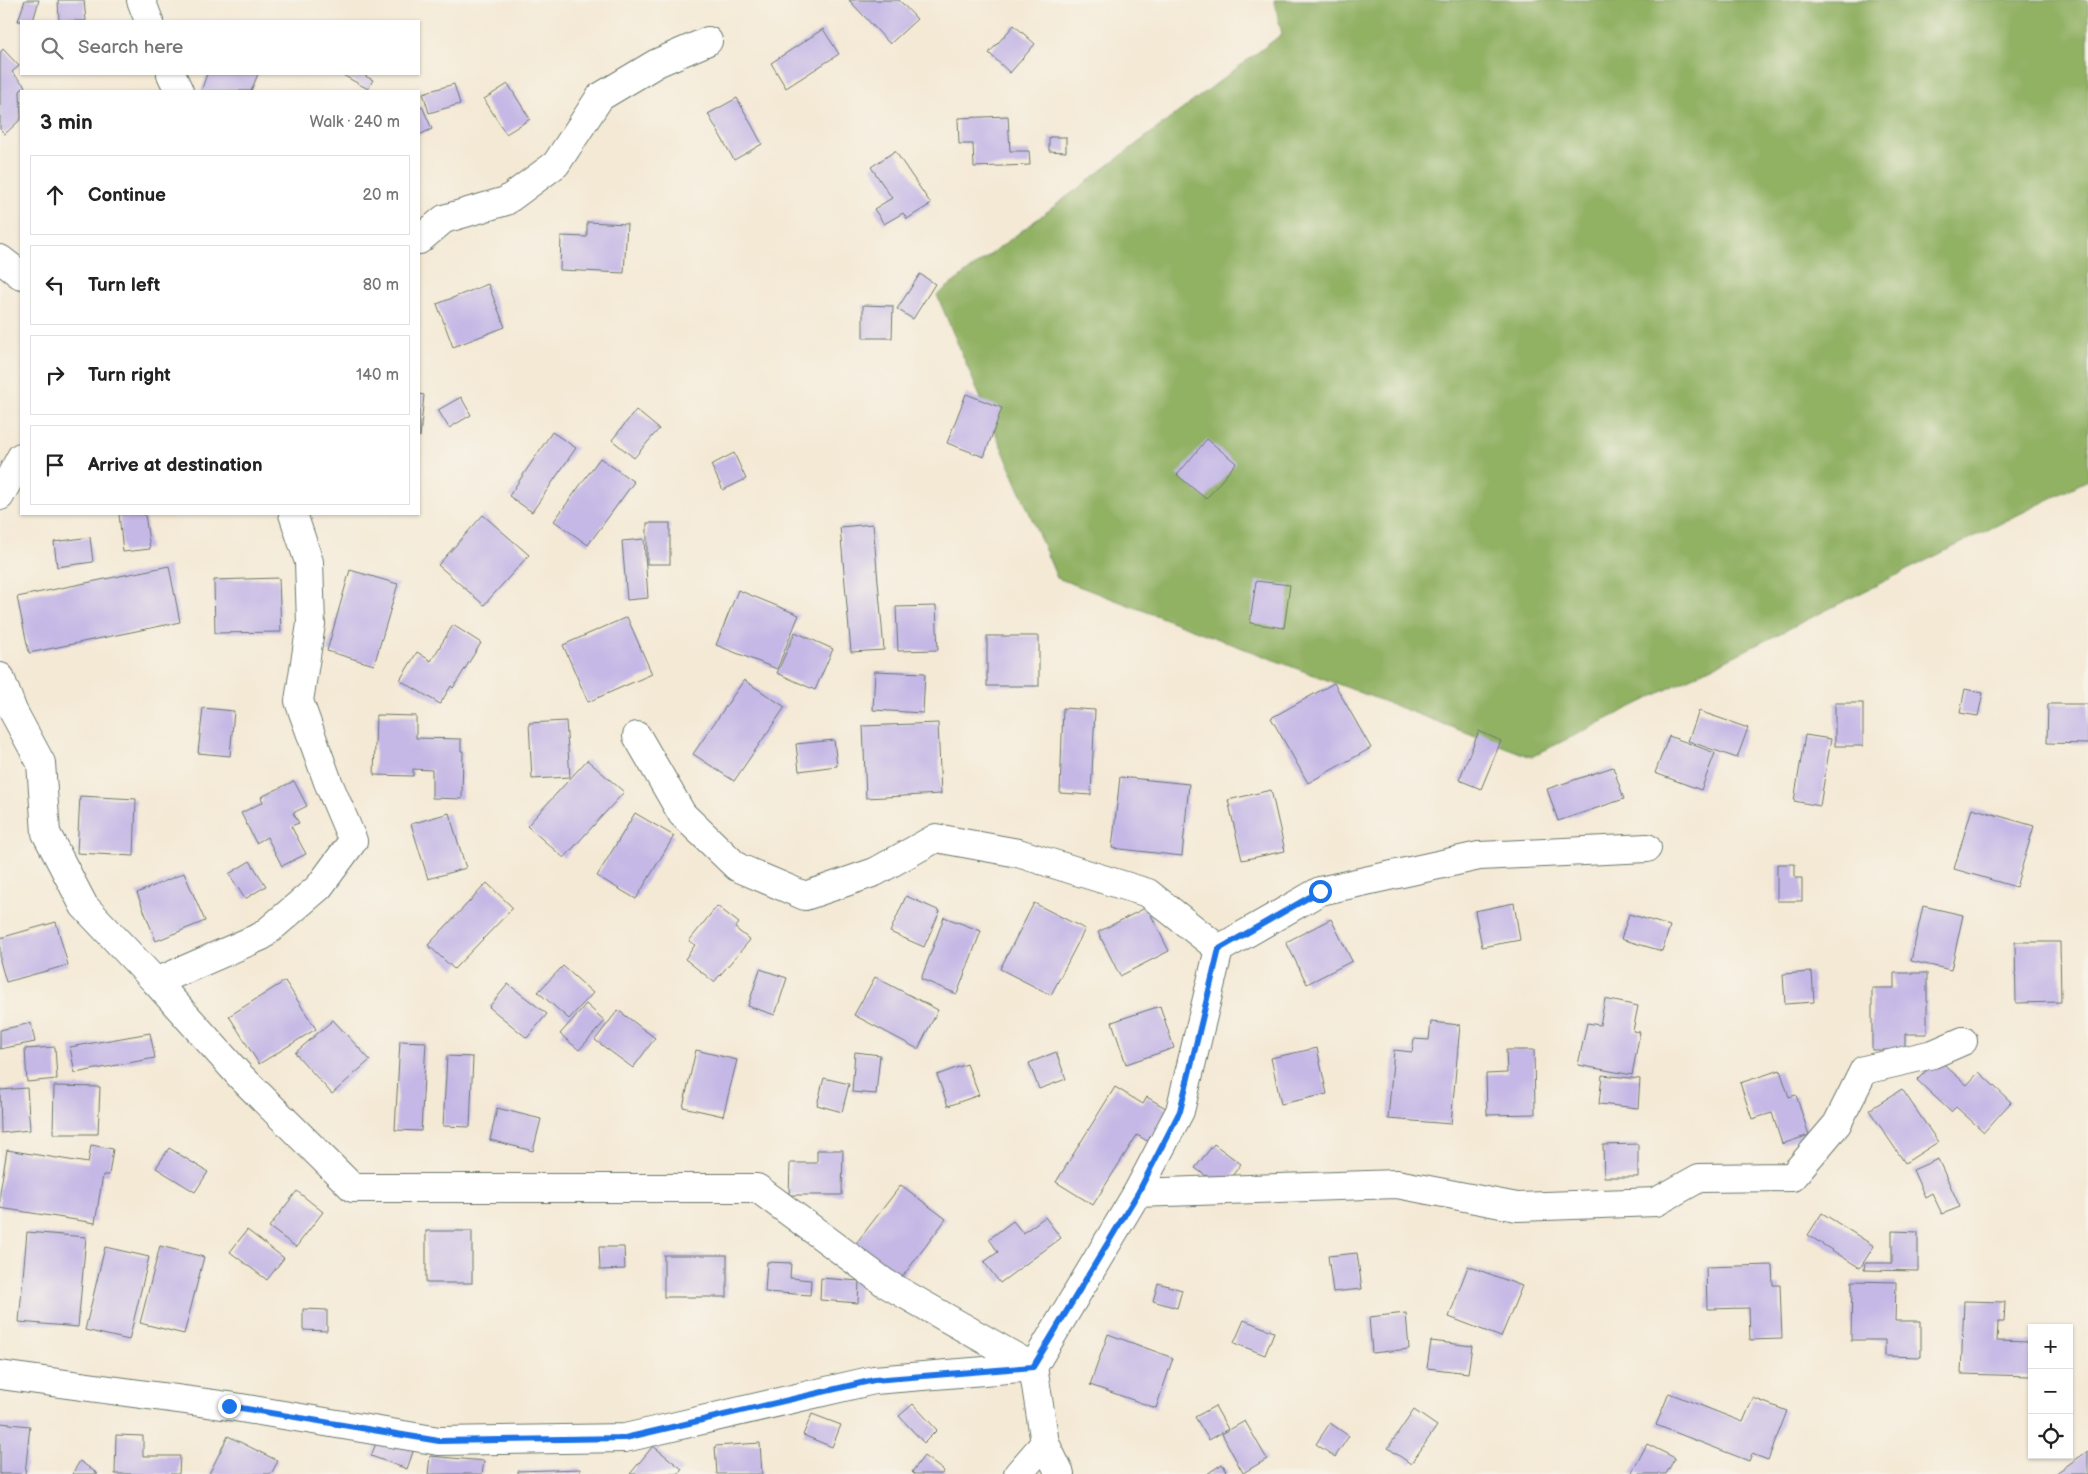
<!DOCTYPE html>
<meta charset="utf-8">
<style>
:root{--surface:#fff;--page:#f6f6f6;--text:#222;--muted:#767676;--line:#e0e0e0}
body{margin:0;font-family:"Balsamiq Sans",sans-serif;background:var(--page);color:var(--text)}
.controls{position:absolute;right:15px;bottom:15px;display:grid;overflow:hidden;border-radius:0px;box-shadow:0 1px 4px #0004}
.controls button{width:45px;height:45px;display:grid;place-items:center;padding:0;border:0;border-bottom:1px solid var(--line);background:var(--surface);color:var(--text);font:25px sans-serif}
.stop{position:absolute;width:15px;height:15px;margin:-11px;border:4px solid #1a73e8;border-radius:50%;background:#fff}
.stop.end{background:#1a73e8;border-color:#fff;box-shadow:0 1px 5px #0008}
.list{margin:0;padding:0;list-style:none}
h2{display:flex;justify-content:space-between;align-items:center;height:65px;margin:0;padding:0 20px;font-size:21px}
h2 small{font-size:16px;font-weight:400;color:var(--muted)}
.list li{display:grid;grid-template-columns:32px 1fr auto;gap:15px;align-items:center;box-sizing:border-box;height:80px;margin:0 10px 10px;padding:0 10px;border:1px solid var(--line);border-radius:0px}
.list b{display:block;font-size:19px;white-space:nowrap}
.list em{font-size:16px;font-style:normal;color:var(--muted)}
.icon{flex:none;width:28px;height:28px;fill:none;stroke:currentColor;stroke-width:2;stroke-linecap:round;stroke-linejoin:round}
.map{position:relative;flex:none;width:2088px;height:1474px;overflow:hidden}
.search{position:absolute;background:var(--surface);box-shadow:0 1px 4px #0004;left:20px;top:20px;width:400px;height:55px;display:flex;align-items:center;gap:12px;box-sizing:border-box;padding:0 18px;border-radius:0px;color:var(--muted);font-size:19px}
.panel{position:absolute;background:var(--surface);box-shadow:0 1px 4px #0004;left:20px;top:90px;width:400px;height:425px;border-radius:0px}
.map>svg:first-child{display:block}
</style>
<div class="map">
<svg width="2088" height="1474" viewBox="0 0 2088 1474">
<rect width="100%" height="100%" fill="#f7f3e8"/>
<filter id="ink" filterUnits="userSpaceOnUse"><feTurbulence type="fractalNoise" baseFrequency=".02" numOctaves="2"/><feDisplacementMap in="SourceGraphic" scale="10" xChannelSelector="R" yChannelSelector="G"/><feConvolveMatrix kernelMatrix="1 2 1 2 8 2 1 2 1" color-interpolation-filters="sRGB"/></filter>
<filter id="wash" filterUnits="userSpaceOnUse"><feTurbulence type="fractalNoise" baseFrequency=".0096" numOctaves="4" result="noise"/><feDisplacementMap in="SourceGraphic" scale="20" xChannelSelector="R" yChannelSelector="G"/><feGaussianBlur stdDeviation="1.12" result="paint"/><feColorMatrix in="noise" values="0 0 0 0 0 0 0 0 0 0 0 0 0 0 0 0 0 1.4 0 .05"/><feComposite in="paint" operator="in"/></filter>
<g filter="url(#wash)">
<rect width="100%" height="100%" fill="#f4e9d5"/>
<polygon fill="#91b164" stroke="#58774c" points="1274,0 2088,0 2088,480 1531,757 1057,578 937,295 1282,34"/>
<g id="blocks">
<g fill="#c5b8e6">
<polygon points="25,0 39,0 33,21 18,21"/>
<polygon points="58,0 84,0 86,21 59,21"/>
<polygon points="849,0 899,0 917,19 890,44"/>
<polygon points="1014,25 1035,44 1010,73 989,53"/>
<polygon points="823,29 839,54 786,88 771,63"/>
<polygon points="3,49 19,66 12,72 25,86 20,91 21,119 5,134 0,129 0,53"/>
<polygon points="207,74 258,74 251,91 201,91"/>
<polygon points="341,74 366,74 365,76 373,80 368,89"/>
<polygon points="454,84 460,104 429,113 423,93"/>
<polygon points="508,84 530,119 506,134 484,99"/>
<polygon points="737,98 762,144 734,160 708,114"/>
<polygon points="422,106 432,129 419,135 419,107"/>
<polygon points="1008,116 1010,151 1029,151 1030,165 974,167 973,144 959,144 958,118"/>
<polygon points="1049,137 1066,137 1066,152 1049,151"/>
<polygon points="895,151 931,204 907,219 903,213 884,224 874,209 892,198 871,167"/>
<polygon points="587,222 627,224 624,273 560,270 561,236 587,237"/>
<polygon points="920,274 935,284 913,319 897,309"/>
<polygon points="488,284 505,327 453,347 437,304"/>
<polygon points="863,305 893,306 892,338 863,338"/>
<polygon points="419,394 424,395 420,437 419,436"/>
<polygon points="966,394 1002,408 984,457 947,443"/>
<polygon points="461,397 471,415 449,428 438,410"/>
<polygon points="636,410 659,429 634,458 612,440"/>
<polygon points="552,432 576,448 532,512 509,496"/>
<polygon points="1207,439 1236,463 1206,499 1177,475"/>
<polygon points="734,453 746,479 723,490 711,465"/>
<polygon points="600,458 634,482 588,545 554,521"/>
<polygon points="119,514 145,514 150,549 123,552"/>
<polygon points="483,515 529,555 484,605 438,565"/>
<rect x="647" y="523" width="23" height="41"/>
<polygon points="873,524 884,650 851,652 840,527"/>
<polygon points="90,537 93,562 57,567 54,542"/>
<polygon points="644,539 648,598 627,600 622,541"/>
<polygon points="169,566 180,622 29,653 17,597"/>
<polygon points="350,570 398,584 374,665 327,651"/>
<polygon points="279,578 281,632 215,633 214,580"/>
<polygon points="1256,581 1290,585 1284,628 1250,623"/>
<polygon points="738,590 799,615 777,669 716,645"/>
<polygon points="936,606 938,650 898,651 896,607"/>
<polygon points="627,617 652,674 588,702 563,645"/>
<polygon points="453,625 481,643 453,688 451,686 440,704 400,680 417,652 431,661"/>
<polygon points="795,632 833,649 815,690 777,673"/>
<rect x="987" y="636" width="52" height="50"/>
<polygon points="875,671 925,673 923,713 873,710"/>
<polygon points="744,680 785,707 734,781 693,754"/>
<polygon points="1334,683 1371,748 1308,783 1271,718"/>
<polygon points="1965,689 1983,693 1978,716 1960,713"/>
<rect x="1835" y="703" width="28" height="43"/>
<polygon points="2048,704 2088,704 2088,744 2047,743"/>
<polygon points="203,708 234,711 230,756 198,753"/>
<polygon points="1063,708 1095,710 1091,795 1060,793"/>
<polygon points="1699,711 1748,728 1737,758 1688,741"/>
<polygon points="376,715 416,716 416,738 461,739 461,751 463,751 462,799 432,798 432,770 413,769 413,776 374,775"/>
<polygon points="566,721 570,777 532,779 529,723"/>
<polygon points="938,723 941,794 866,798 863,726"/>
<polygon points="1479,731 1501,741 1481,789 1459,780"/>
<polygon points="1805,735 1831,739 1820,806 1794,801"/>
<polygon points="1669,736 1715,753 1701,790 1655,773"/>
<polygon points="834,740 837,766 799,771 796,744"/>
<polygon points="587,760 624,792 564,858 527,826"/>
<polygon points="1613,767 1624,799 1558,821 1547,789"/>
<polygon points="1120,777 1189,784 1182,856 1112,848"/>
<polygon points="294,781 307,806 293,813 299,823 291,826 306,854 282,866 267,837 256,843 241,813 263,802 261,797"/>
<polygon points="1271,790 1285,851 1242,860 1228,800"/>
<polygon points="80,796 136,799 134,856 77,853"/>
<polygon points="1972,808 2034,826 2016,887 1954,869"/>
<polygon points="449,813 466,868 428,879 411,824"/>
<polygon points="635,813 674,836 636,899 597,876"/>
<polygon points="250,861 266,886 245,899 229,874"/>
<polygon points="1777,864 1795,864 1795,878 1802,878 1802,901 1777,901"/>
<polygon points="184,873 205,921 156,941 137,893"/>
<polygon points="487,883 513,908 454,969 428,945"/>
<polygon points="906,896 940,911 924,947 890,932"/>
<polygon points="1034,903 1085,929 1051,995 1000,969"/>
<polygon points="1514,903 1520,940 1482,947 1475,911"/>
<polygon points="717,906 739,923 735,928 750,940 714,982 685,959 695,945 689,941"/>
<polygon points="1923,906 1963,915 1951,970 1911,961"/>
<polygon points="1147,907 1169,951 1120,976 1098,932"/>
<polygon points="1629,914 1670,926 1662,951 1621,939"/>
<polygon points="944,917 981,931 957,994 921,979"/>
<polygon points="1331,919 1352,961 1307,984 1286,942"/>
<polygon points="56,922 68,965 6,982 0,961 0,938"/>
<polygon points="2015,942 2060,942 2061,1002 2016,1003"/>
<polygon points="563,966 593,993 569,1019 538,992"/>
<polygon points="760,969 787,978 775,1015 748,1006"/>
<polygon points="1812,972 1814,1002 1785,1004 1783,974"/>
<polygon points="1894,973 1927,973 1927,1034 1905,1034 1905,1050 1872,1050 1872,988 1894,988"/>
<polygon points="875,977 938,1010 918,1049 854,1015"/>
<polygon points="285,981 316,1029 259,1064 229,1016"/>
<polygon points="508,984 547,1014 527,1038 489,1007"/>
<polygon points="1605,999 1638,1006 1633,1031 1640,1032 1632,1075 1578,1065 1587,1023 1600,1025"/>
<polygon points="586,1004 605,1021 579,1050 560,1034"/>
<polygon points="1160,1006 1174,1048 1126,1064 1112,1022"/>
<polygon points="618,1010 655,1038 633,1068 595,1040"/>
<polygon points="333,1020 370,1060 332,1094 295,1053"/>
<polygon points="1431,1022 1460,1025 1451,1124 1388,1119 1394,1050 1412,1052 1414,1039 1429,1040"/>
<polygon points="31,1023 35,1042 0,1049 0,1030"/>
<polygon points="150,1033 155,1058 75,1073 70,1047"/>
<polygon points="400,1041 426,1042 421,1131 395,1130"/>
<polygon points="55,1047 57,1079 27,1082 25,1049"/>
<polygon points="1317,1048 1327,1094 1281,1104 1271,1058"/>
<polygon points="696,1050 737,1060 723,1116 683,1107"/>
<polygon points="1506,1050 1534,1050 1535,1114 1487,1115 1486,1074 1507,1073"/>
<polygon points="855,1052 880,1055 876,1094 852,1092"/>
<polygon points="1056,1052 1066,1079 1039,1089 1029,1063"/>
<polygon points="447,1056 473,1057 470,1127 443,1126"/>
<polygon points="1938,1059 1967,1085 1979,1072 2011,1102 1984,1132 1956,1107 1951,1112 1917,1080"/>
<polygon points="967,1064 979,1095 948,1106 937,1075"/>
<polygon points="1780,1070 1789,1097 1796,1095 1809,1135 1782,1144 1772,1113 1752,1119 1740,1083"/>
<polygon points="1602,1075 1640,1079 1638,1108 1599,1104"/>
<polygon points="824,1078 849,1084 842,1112 817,1105"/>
<polygon points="54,1086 100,1087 98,1134 53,1134"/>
<polygon points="1115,1087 1143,1104 1147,1097 1169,1110 1149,1142 1137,1135 1093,1205 1056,1182"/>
<polygon points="27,1088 30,1130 1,1133 0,1090"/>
<polygon points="1902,1089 1938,1142 1905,1163 1869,1110"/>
<polygon points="497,1108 541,1119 533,1151 490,1140"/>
<polygon points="1214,1144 1241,1164 1223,1188 1195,1168"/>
<polygon points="1638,1144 1638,1177 1604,1177 1603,1145"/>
<polygon points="91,1145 113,1149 109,1175 103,1175 95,1223 0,1208 0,1192 7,1150 88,1163"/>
<polygon points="169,1148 208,1172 195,1192 156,1168"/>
<polygon points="817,1150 843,1150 842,1195 789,1195 790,1163 817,1163"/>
<polygon points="1938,1159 1960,1207 1942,1214 1932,1193 1925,1197 1913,1170"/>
<polygon points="901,1185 946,1219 900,1280 854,1246"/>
<polygon points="297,1191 323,1212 296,1247 269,1227"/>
<polygon points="1822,1213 1874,1246 1860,1268 1808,1235"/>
<polygon points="1045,1217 1061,1238 1000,1283 984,1262 998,1252 989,1239 1013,1221 1023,1233"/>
<polygon points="247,1230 284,1258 267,1280 230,1252"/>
<rect x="426" y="1231" width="46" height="52"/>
<polygon points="1892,1231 1918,1232 1918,1271 1864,1270 1865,1263 1892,1263"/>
<polygon points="27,1232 86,1237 78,1327 19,1322"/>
<polygon points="160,1246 204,1257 184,1334 140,1323"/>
<polygon points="105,1247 149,1257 129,1340 85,1330"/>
<polygon points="599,1247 624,1247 625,1269 600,1270"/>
<polygon points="1357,1253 1362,1289 1333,1292 1328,1256"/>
<rect x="664" y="1255" width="63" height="42"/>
<polygon points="767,1262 791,1263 790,1278 811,1280 810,1295 765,1292"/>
<polygon points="1772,1265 1773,1285 1780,1285 1782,1339 1750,1340 1749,1308 1707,1309 1706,1267"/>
<polygon points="1468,1266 1522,1286 1501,1337 1449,1317"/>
<polygon points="821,1278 859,1281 858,1303 820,1300"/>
<polygon points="1852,1281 1896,1282 1895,1321 1921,1321 1921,1357 1885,1356 1885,1340 1851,1340"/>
<polygon points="1158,1283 1182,1290 1177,1308 1153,1301"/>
<polygon points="1964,1301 2005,1302 2004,1322 1998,1322 1997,1341 2031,1342 2030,1376 1961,1374"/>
<polygon points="303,1309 327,1310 327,1331 303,1330"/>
<polygon points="1406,1313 1409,1349 1372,1353 1369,1317"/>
<polygon points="1244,1320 1274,1332 1265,1355 1234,1343"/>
<polygon points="1108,1334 1173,1358 1156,1408 1090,1385"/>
<polygon points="1431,1341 1472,1346 1468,1373 1427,1368"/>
<polygon points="1669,1393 1743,1422 1753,1398 1787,1411 1768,1460 1752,1454 1749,1461 1656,1425"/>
<polygon points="913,1404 937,1430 924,1443 899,1416"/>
<polygon points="1215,1406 1228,1429 1209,1440 1195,1417"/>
<polygon points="1414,1410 1437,1426 1411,1464 1388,1448"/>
<polygon points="812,1414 841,1425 832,1447 803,1435"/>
<polygon points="1245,1421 1267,1459 1243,1473 1222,1434"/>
<polygon points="0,1423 30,1426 25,1474 0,1474"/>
<polygon points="1330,1423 1349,1436 1335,1457 1316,1444"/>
<polygon points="116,1435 143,1436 143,1456 180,1456 179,1474 115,1474"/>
<polygon points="228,1436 278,1461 271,1474 209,1474"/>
<polygon points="379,1436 414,1449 407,1469 371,1456"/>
<polygon points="760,1443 762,1474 717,1474 715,1446"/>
<polygon points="1647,1444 1675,1458 1666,1474 1631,1474"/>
<polygon points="653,1446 682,1469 679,1474 630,1474"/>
<polygon points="2088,1451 2088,1474 2055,1474"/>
<polygon points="430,1456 484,1461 482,1474 428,1474"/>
<polygon points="924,1456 944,1471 942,1474 914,1474 912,1472"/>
<polygon points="80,1461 98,1474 72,1474"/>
<polygon points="1222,1464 1229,1474 1207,1474"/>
<polygon points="580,1469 580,1474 518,1474 518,1471"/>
</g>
</g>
</g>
<g filter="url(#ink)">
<use href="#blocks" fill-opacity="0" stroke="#6a796c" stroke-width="1"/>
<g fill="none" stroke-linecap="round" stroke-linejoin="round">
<g stroke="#6a796c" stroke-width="30">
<g id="minor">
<polyline points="141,0 149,21"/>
<polyline points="171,74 179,91"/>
<polyline points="419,240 444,219 506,201 556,164 600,97 657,63 708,41"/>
<polyline points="0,259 21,275"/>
<polyline points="0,496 21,457"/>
<polyline points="0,677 13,711 41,763 46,833 84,906 156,982 241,1077 353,1188 757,1188 885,1283 1033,1367 1137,1193 1180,1111 1219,949 1320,891 1479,856 1647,848"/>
<polyline points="637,736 682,814 737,867 805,896 875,872 936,838 1018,853 1148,893 1219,949"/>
<polyline points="156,982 262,936 319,887 353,841 328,782 299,701 311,624 309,562 293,514"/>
<polyline points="1137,1193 1397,1184 1517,1207 1656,1202 1699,1178 1792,1177 1837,1124 1864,1070 1933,1054 1963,1041"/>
<polyline points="0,1375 229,1406 439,1441 625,1438 874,1380 1033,1367 1045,1443 1060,1474"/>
<polyline points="1018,1474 1045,1443"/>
</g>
</g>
<use href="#minor" stroke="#fff" stroke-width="28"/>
</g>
</g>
<g fill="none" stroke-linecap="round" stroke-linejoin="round" filter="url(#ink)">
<polyline stroke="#1a73e8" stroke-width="6" points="229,1406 439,1441 625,1438 874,1380 1033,1367 1138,1193 1180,1111 1219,949 1320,891"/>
</g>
</svg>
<div class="controls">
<button>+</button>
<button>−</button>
<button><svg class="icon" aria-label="locate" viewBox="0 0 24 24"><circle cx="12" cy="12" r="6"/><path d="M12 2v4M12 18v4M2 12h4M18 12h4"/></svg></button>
</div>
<div class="stop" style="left:1320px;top:891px"></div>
<div class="stop end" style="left:229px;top:1406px"></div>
<div class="search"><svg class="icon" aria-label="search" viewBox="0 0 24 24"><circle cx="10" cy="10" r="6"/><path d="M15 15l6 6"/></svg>Search here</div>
<section class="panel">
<h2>3 min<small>Walk · 240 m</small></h2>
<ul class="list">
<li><svg class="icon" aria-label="ahead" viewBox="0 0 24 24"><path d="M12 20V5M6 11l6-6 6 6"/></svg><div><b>Continue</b></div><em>20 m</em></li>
<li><svg class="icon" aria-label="left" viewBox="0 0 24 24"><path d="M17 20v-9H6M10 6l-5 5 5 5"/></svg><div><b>Turn left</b></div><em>80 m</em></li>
<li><svg class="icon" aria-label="right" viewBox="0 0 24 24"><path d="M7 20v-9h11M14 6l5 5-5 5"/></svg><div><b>Turn right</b></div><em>140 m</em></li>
<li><svg class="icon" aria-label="arrive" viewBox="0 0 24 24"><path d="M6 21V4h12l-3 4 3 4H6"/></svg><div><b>Arrive at destination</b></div></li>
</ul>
</section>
</div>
